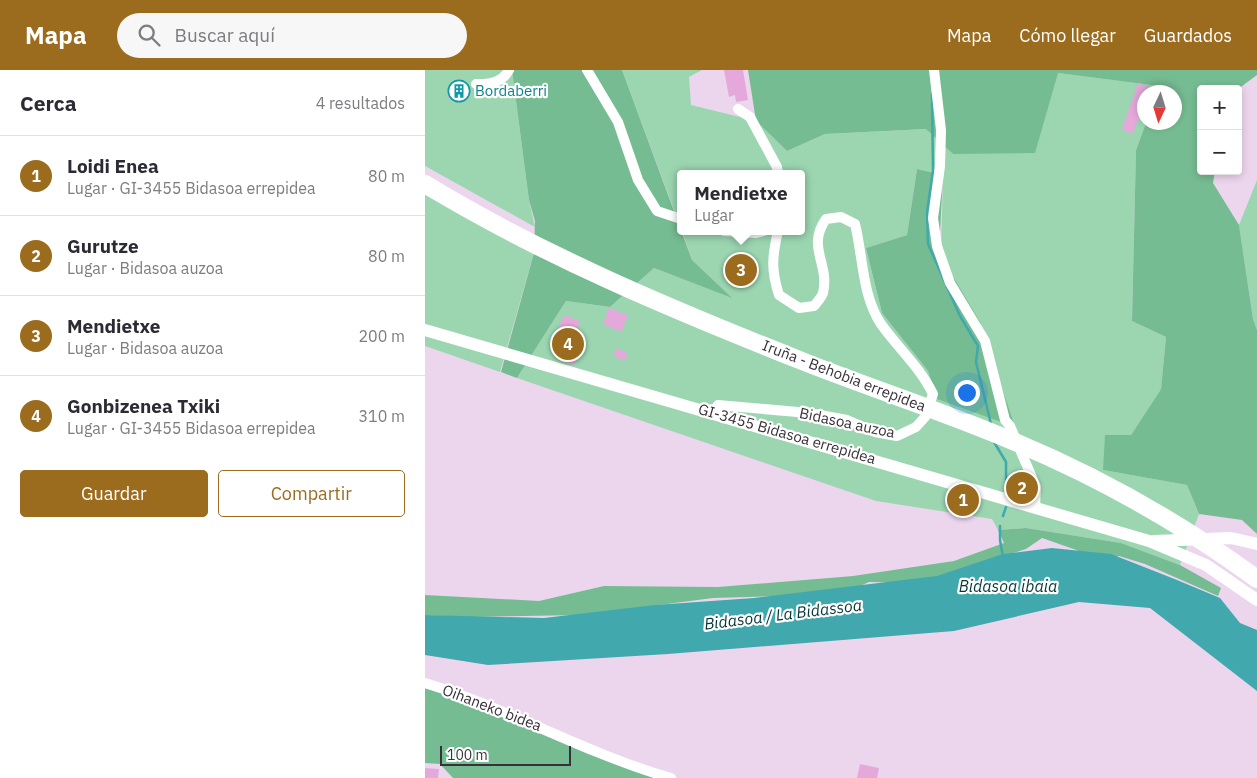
<!DOCTYPE html>
<html lang="es">
<meta charset="utf-8">
<style>
:root{--surface:#fff;--page:#f7f7f7;--text:#2b2b33;--muted:#7c7c81;--line:#e1e1e2;--accent:#9b6c1e}
body{margin:0;font-family:"IBM Plex Sans",sans-serif;background:var(--page);color:var(--text)}
.controls{position:absolute;right:15px;top:15px;display:grid;overflow:hidden;border-radius:5px;box-shadow:0 2px 8px #0003}
.controls button{width:45px;height:45px;display:grid;place-items:center;padding:0;border:0;border-bottom:1px solid var(--line);background:var(--surface);color:var(--text);font:25px sans-serif}
.compass{position:absolute;left:712px;top:15px;width:45px;height:45px;border-radius:50%;background:var(--surface);box-shadow:0 2px 8px #0003;rotate:184deg}
.scale{position:absolute;left:15px;bottom:12px;width:131px;box-sizing:border-box;padding-left:5px;border:2px solid #39313a;border-top:0;font-size:14px;line-height:18px;white-space:nowrap;color:#39313a;-webkit-text-stroke:4px #fff;paint-order:stroke}
.you{position:absolute;left:541px;top:322px;width:18px;height:18px;margin:-12px;border:4px solid #fff;border-radius:50%;background:#1a73e8;box-shadow:0 0 0 8px #1a73e833}
.badge{display:grid;place-items:center;width:32px;height:32px;border-radius:50%;background:var(--accent);color:#fff;font-size:16px;font-weight:700}
.pin{position:absolute;translate:-50% -50%;border:2px solid #fff;box-shadow:0 1px 5px #0006}
.popup{position:absolute;left:252px;top:100px;width:128px;height:65px;box-sizing:border-box;display:grid;place-content:center;border-radius:5px;background:var(--surface);filter:drop-shadow(0 1px 4px #0005);font-size:16px;white-space:nowrap;color:var(--muted)}
.popup b{font-size:19px;color:var(--text)}
.popup::after{content:'';position:absolute;left:50%;top:100%;margin-left:-10px;border:10px solid transparent;border-top-color:var(--surface)}
.list{margin:0;padding:0;list-style:none}
h2{display:flex;justify-content:space-between;align-items:center;height:65px;margin:0;padding:0 20px;font-size:21px}
h2 small{font-size:16px;font-weight:400;color:var(--muted)}
.list li{display:grid;grid-template-columns:32px 1fr auto;gap:15px;align-items:center;box-sizing:border-box;height:80px;padding:0 20px;border-top:1px solid var(--line)}
.list b{display:block;font-size:19px;white-space:nowrap}
.list p{margin:0;font-size:16px;white-space:nowrap;color:var(--muted)}
.list em{font-size:16px;font-style:normal;color:var(--muted)}
.actions{display:flex;gap:10px;padding:15px 20px}
.actions a{flex:1;padding:11px 0;border:1px solid var(--accent);border-radius:5px;text-align:center;font-size:18px;color:var(--accent)}
.actions .main{background:var(--accent);color:#fff}
.icon{flex:none;width:28px;height:28px;fill:none;stroke:currentColor;stroke-width:2;stroke-linecap:round;stroke-linejoin:round}
.map{position:relative;flex:none;width:832px;height:708px;overflow:hidden}
header{display:flex;align-items:center;gap:30px;box-sizing:border-box;height:70px;padding:0 25px;background:var(--accent);color:#fff}
header strong{font-size:24px}
nav{display:flex;gap:28px;margin-inline-start:auto;font-size:18px}
.search{width:350px;height:45px;background:var(--page);display:flex;align-items:center;gap:12px;box-sizing:border-box;padding:0 18px;border-radius:28px;color:var(--muted);font-size:19px}
main{display:flex}
aside{flex:1;background:var(--surface)}
.map>svg:first-child{display:block}
</style>
<header>
<strong>Mapa</strong>
<div class="search"><svg class="icon" aria-label="search" viewBox="0 0 24 24"><circle cx="10" cy="10" r="6"/><path d="M15 15l6 6"/></svg>Buscar aquí</div>
<nav><a>Mapa</a><a>Cómo llegar</a><a>Guardados</a></nav>
</header>
<main>
<aside>
<h2>Cerca<small>4 resultados</small></h2>
<ul class="list">
<li><span class="badge">1</span><div><b>Loidi Enea</b><p>Lugar · GI-3455 Bidasoa errepidea</p></div><em>80 m</em></li>
<li><span class="badge">2</span><div><b>Gurutze</b><p>Lugar · Bidasoa auzoa</p></div><em>80 m</em></li>
<li><span class="badge">3</span><div><b>Mendietxe</b><p>Lugar · Bidasoa auzoa</p></div><em>200 m</em></li>
<li><span class="badge">4</span><div><b>Gonbizenea Txiki</b><p>Lugar · GI-3455 Bidasoa errepidea</p></div><em>310 m</em></li>
</ul>
<div class="actions"><a class="main">Guardar</a><a>Compartir</a></div>
</aside>
<div class="map">
<svg width="832" height="708" viewBox="0 0 832 708">
<rect width="100%" height="100%" fill="#ecd6ee"/>
<g fill="#9bd6b1" fill-rule="evenodd">
<polygon points="0,0 87,0 104,130 110,157 0,96"/>
<path d="M 197,0 L 277,0 L 264,7 L 266,35 L 331,51 L 362,81 L 400,64 L 502,59 L 528,84 L 633,3 L 735,16 L 732,22 L 720,22 L 721,53 L 711,80 L 707,251 L 741,267 L 736,319 L 706,365 L 678,400 L 762,415 L 774,444 L 755,495 L 696,473 L 601,458 L 573,460 L 567,449 L 451,431 L 92,308 L 141,231 L 185,237 L 229,198 L 305,227 L 267,190 L 257,161 L 376,161 L 376,104 L 256,104 L 256,159 ZM 492,99 L 518,105 L 512,329 L 503,301 L 457,243 L 441,178 L 482,165 Z"/>
<polygon points="832,110 832,260 828,249 814,155"/>
<polygon points="0,125 109,183 75,302 0,276"/>
</g>
<g fill="#76bc92">
<polygon points="87,0 197,0 267,190 307,228 229,198 185,237 141,231 92,308 76,302 109,183 110,151 104,130"/>
<polygon points="323,0 832,0 832,5 813,19 776,19 776,101 790,101 788,113 814,155 828,249 832,260 832,464 817,450 774,444 762,415 678,400 680,365 706,365 736,319 741,267 707,251 711,80 721,53 750,52 750,22 732,22 734,16 633,3 610,83 528,84 501,59 400,64 362,81 331,51"/>
<polygon points="492,99 518,105 514,183 555,252 590,357 512,329 503,301 457,243 441,178 482,165"/>
<polygon points="601,458 696,473 755,495 796,518 793,526 720,494 694,486 680,490 617,468 601,479 494,513 444,512 417,524 288,528 157,545 45,547 0,545 0,525 114,531 179,516 293,517 428,506 529,491 579,473 573,460"/>
<polygon points="0,618 36,630 163,684 240,708 28,708 15,694 0,693"/>
</g>
<polygon fill="#41a8ad" points="627,478 686,484 752,510 795,528 815,553 832,560 832,621 725,538 654,532 529,561 243,584 63,595 0,585 0,545 119,548 230,535 329,528 512,506 578,484"/>
<g fill="none" stroke-linecap="round" stroke-linejoin="round">
<g stroke="#41a8ad" stroke-width="2.5">
<polyline points="507,24 508,101 502,142 503,174 535,246 553,276 551,292 566,354"/>
<polyline points="569,372 581,392 581,421"/>
<polyline points="578,446 581,437"/>
<polyline points="575,456 575,470 578,487"/>
</g>
</g>
<g fill="#e4a9da">
<polygon points="299,0 318,0 323,30 311,32 310,25 304,27"/>
<polygon points="33,8 45,16 35,33 22,26"/>
<polygon points="713,13 724,17 722,22 720,22 717,42 707,64 697,59"/>
<polygon points="310,184 332,201 321,215 299,198"/>
<polygon points="184,238 203,245 196,262 178,254"/>
<polygon points="139,245 155,251 147,270 159,274 149,295 133,290 136,277 127,273"/>
<polygon points="192,278 203,284 199,291 188,285"/>
<polygon points="591,404 598,405 604,418 603,427 588,423"/>
<polygon points="537,425 550,436 538,448 526,437"/>
<polygon points="435,694 454,698 452,708 432,708"/>
<polygon points="0,698 14,699 13,708 0,708"/>
</g>
<g fill="none" stroke-linecap="round" stroke-linejoin="round">
<g stroke="#fff" stroke-width="10">
<polyline points="162,0 193,52 213,110 232,141 256,149"/>
<polyline points="509,0 516,60 515,96 508,148 512,176 525,213 560,271 580,350 585,356 611,417 610,437"/>
<path d="M 51,14 C 64,15 77,13 84,0"/>
<polyline points="313,39 325,47 352,97 353,104"/>
<polyline points="299,161 331,163 339,161"/>
<path d="M 287,343 L 293,335 L 384,343 L 422,350 L 450,362 L 472,366 L 491,357 L 500,347 L 508,324 C 495,297 473,278 456,254 C 437,226 438,186 430,154 L 416,147 L 401,149 C 381,177 405,194 398,223 C 397,227 392,232 389,236 L 374,238 L 354,225 C 346,200 347,187 353,161"/>
<path d="M 0,613 C 84,638 161,684 246,708"/>
</g>
<g stroke="#fff" stroke-width="12">
<polyline points="0,260 724,471 781,495 832,530"/>
<polyline points="729,471 806,468 832,474"/>
</g>
<path stroke="#fff" stroke-width="18" d="M 0,114 C 118,186 253,242 382,293 C 451,320 522,343 590,372 C 676,408 757,454 832,509"/>
</g>
<defs>
<g id="building-ring" transform="scale(1.125)"><circle r="9.5" fill="#fff" stroke="#0f9aa8" stroke-width="1.5"/><path d="M-4-6H4V6H1V3H-1V6H-4ZM-2.5-4.3h1.7v1.8h-1.7ZM.8-4.3h1.7v1.8H.8ZM-2.5-1h1.7V.8h-1.7ZM.8-1h1.7V.8H.8Z" fill="#0f9aa8"/></g>
</defs>
<g fill-rule="evenodd">
<use href="#building-ring" x="34" y="21"/>
</g>
<g text-anchor="middle" stroke-width="4.5" stroke-linejoin="round" paint-order="stroke">
<g font-size="15" fill="#0d838f" stroke="#fff" text-anchor="start">
<text x="50" y="26">Bordaberri</text>
</g>
<g font-size="15" fill="#39313a" stroke="#fff">
<text transform="translate(419 306) rotate(21)" y="5">Iruña - Behobia errepidea</text>
<text transform="translate(422 353) rotate(12)" y="5">Bidasoa auzoa</text>
<text transform="translate(362 364) rotate(16)" y="5">GI-3455 Bidasoa errepidea</text>
<text transform="translate(67 638) rotate(21)" y="5">Oihaneko bidea</text>
</g>
<g font-size="16" font-style="italic" fill="#033638" stroke="#fff">
<text x="583" y="522">Bidasoa ibaia</text>
<text transform="translate(358 544) rotate(-7)" y="6">Bidasoa / La Bidassoa</text>
</g>
</g>
</svg>
<div class="controls">
<button>+</button>
<button>−</button>
</div>
<svg class="compass" viewBox="-18 -18 36 36"><path d="M0-13l5 13h-10z" fill="#e53935"/><path d="M0 13l5-13h-10z" fill="#7c7c81"/></svg>
<div class="scale">100 m</div>
<div class="you"></div>
<div class="pin badge" style="left:538px;top:430px">1</div>
<div class="pin badge" style="left:597px;top:418px">2</div>
<div class="pin badge" style="left:316px;top:200px">3</div>
<div class="popup"><b>Mendietxe</b>Lugar</div>
<div class="pin badge" style="left:143px;top:274px">4</div>
</div>
</main>
